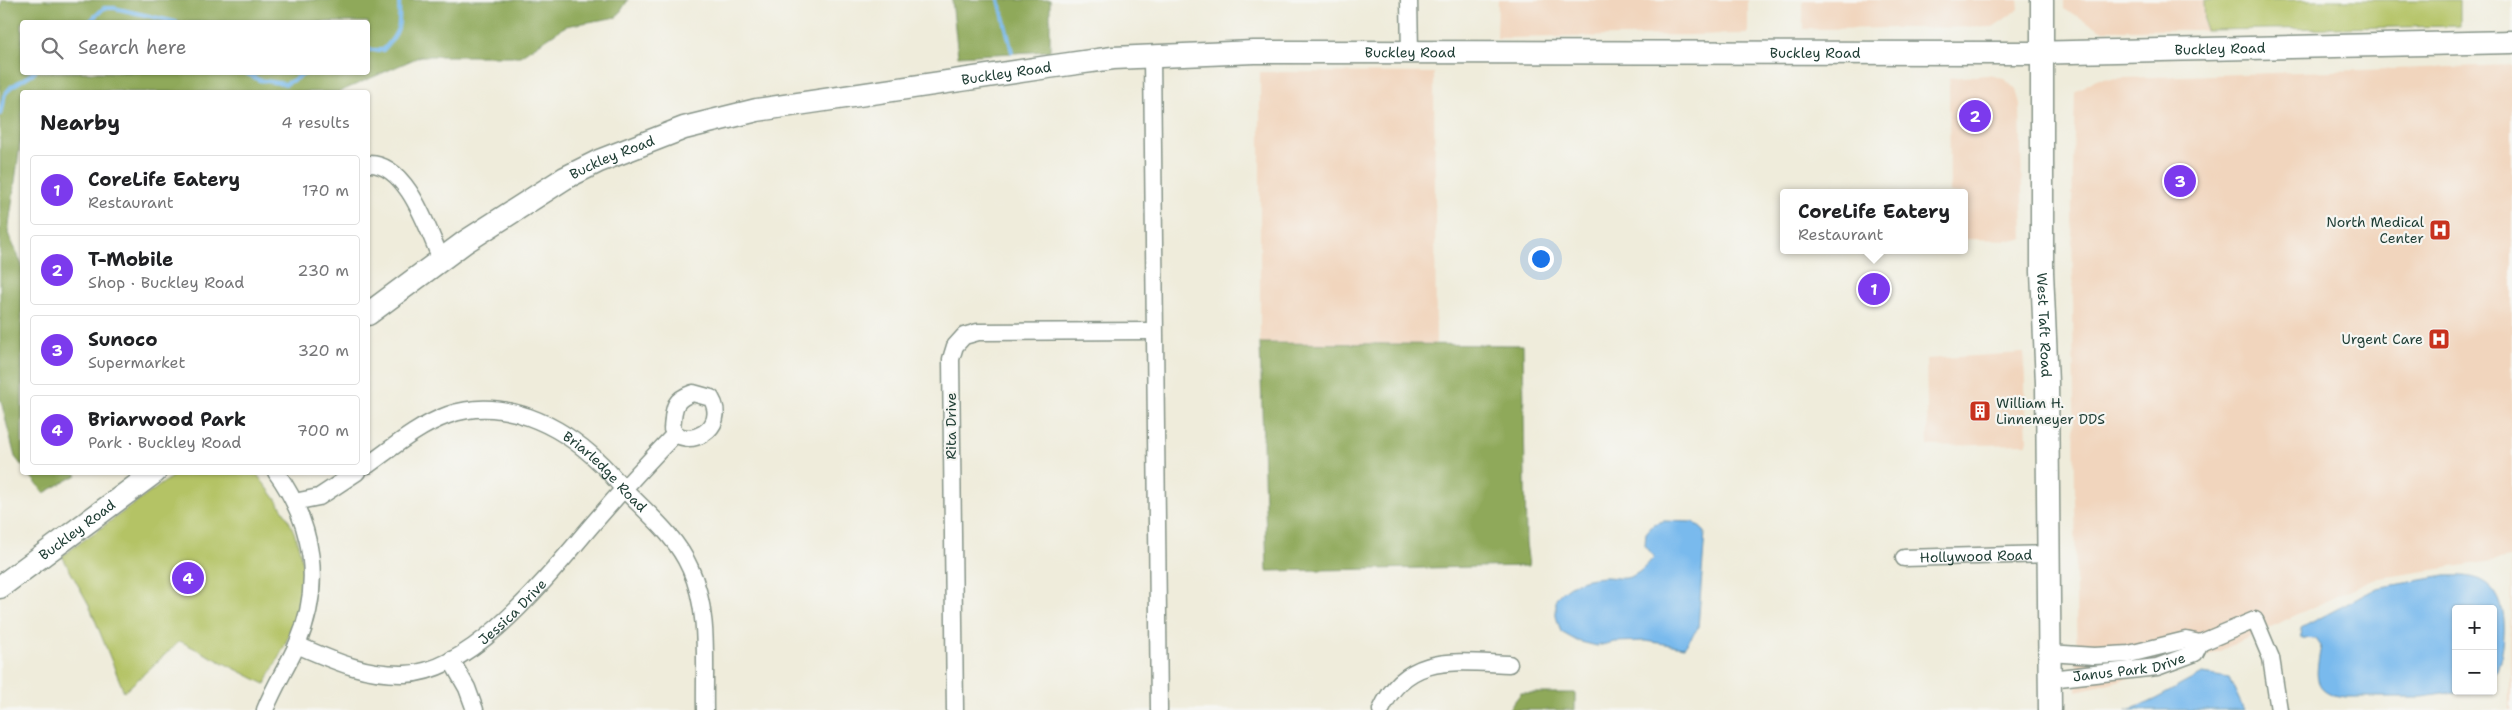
<!DOCTYPE html>
<meta charset="utf-8">
<style>
:root{--surface:#fff;--page:#f6f6f6;--text:#202124;--muted:#757577;--line:#e0e0e0;--accent:#7c3aed}
body{margin:0;font-family:"Shantell Sans",sans-serif;background:var(--page);color:var(--text)}
.controls{position:absolute;right:15px;bottom:15px;display:grid;overflow:hidden;border-radius:5px;box-shadow:0 1px 4px #0004}
.controls button{width:45px;height:45px;display:grid;place-items:center;padding:0;border:0;border-bottom:1px solid var(--line);background:var(--surface);color:var(--text);font:25px sans-serif}
.you{position:absolute;left:1540px;top:258px;width:18px;height:18px;margin:-12px;border:4px solid #fff;border-radius:50%;background:#1a73e8;box-shadow:0 0 0 8px #1a73e833}
.badge{display:grid;place-items:center;width:32px;height:32px;border-radius:50%;background:var(--accent);color:#fff;font-size:16px;font-weight:700}
.pin{position:absolute;translate:-50% -50%;border:2px solid #fff;box-shadow:0 1px 5px #0006}
.popup{position:absolute;left:1780px;top:189px;width:188px;height:65px;box-sizing:border-box;display:grid;place-content:center;border-radius:5px;background:var(--surface);filter:drop-shadow(0 1px 4px #0005);font-size:16px;white-space:nowrap;color:var(--muted)}
.popup b{font-size:19px;color:var(--text)}
.popup::after{content:'';position:absolute;left:50%;top:100%;margin-left:-10px;border:10px solid transparent;border-top-color:var(--surface)}
.list{margin:0;padding:0;list-style:none}
h2{display:flex;justify-content:space-between;align-items:center;height:65px;margin:0;padding:0 20px;font-size:21px}
h2 small{font-size:16px;font-weight:400;color:var(--muted)}
.list li{display:grid;grid-template-columns:32px 1fr auto;gap:15px;align-items:center;box-sizing:border-box;height:70px;margin:0 10px 10px;padding:0 10px;border:1px solid var(--line);border-radius:5px}
.list b{display:block;font-size:19px;white-space:nowrap}
.list p{margin:0;font-size:16px;white-space:nowrap;color:var(--muted)}
.list em{font-size:16px;font-style:normal;color:var(--muted)}
.icon{flex:none;width:28px;height:28px;fill:none;stroke:currentColor;stroke-width:2;stroke-linecap:round;stroke-linejoin:round}
.map{position:relative;flex:none;width:2512px;height:710px;overflow:hidden}
.search{position:absolute;background:var(--surface);box-shadow:0 1px 4px #0004;left:20px;top:20px;width:350px;height:55px;display:flex;align-items:center;gap:12px;box-sizing:border-box;padding:0 18px;border-radius:5px;color:var(--muted);font-size:19px}
.panel{position:absolute;background:var(--surface);box-shadow:0 1px 4px #0004;left:20px;top:90px;width:350px;height:385px;border-radius:5px}
.map>svg:first-child{display:block}
</style>
<div class="map">
<svg width="2512" height="710" viewBox="0 0 2512 710">
<rect width="100%" height="100%" fill="#f6f6f2"/>
<filter id="ink" filterUnits="userSpaceOnUse"><feTurbulence type="fractalNoise" baseFrequency=".02" numOctaves="2"/><feDisplacementMap in="SourceGraphic" scale="10" xChannelSelector="R" yChannelSelector="G"/><feConvolveMatrix kernelMatrix="1 2 1 2 8 2 1 2 1" color-interpolation-filters="sRGB"/></filter>
<filter id="wash" filterUnits="userSpaceOnUse"><feTurbulence type="fractalNoise" baseFrequency=".0096" numOctaves="4" result="noise"/><feDisplacementMap in="SourceGraphic" scale="20" xChannelSelector="R" yChannelSelector="G"/><feGaussianBlur stdDeviation="1.12" result="paint"/><feColorMatrix in="noise" values="0 0 0 0 0 0 0 0 0 0 0 0 0 0 0 0 0 1.4 0 .05"/><feComposite in="paint" operator="in"/></filter>
<g filter="url(#wash)">
<rect width="100%" height="100%" fill="#efecdb"/>
<g fill="#f1d5bd">
<polygon points="1498,0 1748,0 1748,34 1497,38"/>
<polygon points="1803,0 2018,0 2019,9 1993,27 1803,29"/>
<polygon points="2064,0 2204,0 2205,30 2102,30 2064,9"/>
<polygon points="2512,65 2512,710 2510,710 2511,558 2373,579 2198,661 2077,691 2072,208 2075,93 2095,79"/>
<polygon points="1260,72 1434,73 1436,345 1260,343"/>
<polygon points="1988,75 2004,78 2016,90 2020,104 2023,240 1964,239 1964,193 1950,193 1949,78"/>
<polygon points="2024,353 2027,444 1928,446 1926,359"/>
</g>
<g fill="#b4c365" stroke="#6a804c">
<polygon points="2204,0 2460,0 2460,26 2205,30"/>
<path d="M 177,473 L 256,473 C 267,488 280,503 288,519 C 320,581 294,629 265,684 L 180,641 L 124,692 L 89,605 L 62,556 Z"/>
</g>
<g fill="#8fa95a" stroke="#577347" fill-rule="evenodd">
<path d="M 2,0 L 628,0 L 617,17 L 566,26 L 520,56 L 421,56 L 339,92 L 126,92 L 119,91 L 22,92 L 22,130 L 8,233 L 22,265 L 22,466 L 15,457 L 0,397 L 0,12 ZM 368,22 L 368,72 L 22,72 L 22,22 Z"/>
<polygon points="952,0 1050,0 1050,51 958,56"/>
<polygon points="1260,343 1523,345 1526,543 1529,566 1267,571"/>
<polygon points="28,473 75,473 77,475 44,493"/>
<polygon points="1521,693 1575,693 1575,710 1508,710"/>
</g>
<g fill="#79baed" stroke="#4c7c90">
<path d="M 1664,521 L 1694,522 L 1705,532 L 1698,628 L 1684,647 L 1646,641 L 1614,642 L 1597,646 L 1577,641 L 1561,632 L 1556,616 L 1556,598 C 1571,582 1584,578 1606,577 C 1612,577 1619,579 1626,578 C 1638,576 1647,565 1654,557 L 1645,545 L 1646,533 L 1654,524 Z"/>
<path d="M 2444,576 C 2453,576 2465,575 2475,578 C 2512,590 2507,640 2497,671 L 2493,675 L 2493,609 L 2456,609 L 2456,691 L 2462,691 L 2423,697 L 2346,697 C 2310,693 2316,674 2321,646 L 2316,639 L 2302,638 L 2301,628 L 2377,588 Z"/>
<path d="M 2203,674 L 2229,678 L 2244,710 L 2126,710 C 2154,704 2177,685 2203,674 Z"/>
</g>
<g fill="none" stroke-linecap="round" stroke-linejoin="round">
<g stroke="#79baed" stroke-width="4">
<polyline points="999,0 1012,52"/>
<polyline points="89,22 104,8 114,8 176,22"/>
<path d="M 368,50 L 383,50 C 401,32 400,25 399,0"/>
<polyline points="244,72 259,80 286,84 308,72"/>
<polyline points="0,114 5,94 11,87 35,72"/>
</g>
</g>
</g>
<g filter="url(#ink)">
<g fill="none" stroke-linecap="round" stroke-linejoin="round">
<g stroke="#879488" stroke-width="19">
<g id="street">
<polyline points="1409,0 1410,52"/>
<polyline points="1152,56 1159,710"/>
<path d="M 368,164 C 407,162 428,230 441,259"/>
<path d="M 693,393 L 711,398 C 730,429 685,451 672,429 C 674,409 672,400 693,393 Z"/>
<path id="s1" d="M 368,465 C 393,447 418,426 448,415 C 502,396 560,424 599,462 C 608,470 616,481 625,490 C 648,514 676,536 690,568 C 710,611 704,664 705,710"/>
<polyline points="294,502 319,497 357,472"/>
<path id="s2" d="M 1904,558 L 2049,554"/>
<path id="s3" d="M 297,645 C 334,661 364,675 405,674 C 477,672 554,568 598,518 C 623,489 649,461 675,434"/>
<polyline points="2049,653 2094,656 2129,654 2186,640 2200,643 2255,620 2271,658 2279,710"/>
<polyline points="451,660 467,688 475,710"/>
<path id="s4" d="M 2050,679 L 2157,667 L 2195,653 L 2200,643"/>
<path d="M 265,710 C 274,687 287,667 297,645 C 323,585 314,525 276,472"/>
<polyline points="955,710 951,359 955,346 964,336 978,332 1154,331"/>
<path d="M 1381,710 C 1407,653 1456,662 1509,664"/>
</g>
</g>
<g stroke="#879488" stroke-width="25">
<g id="secondary">
<path id="s5" d="M 2042,0 L 2042,272 L 2047,383 L 2050,710"/>
<path id="s6" d="M 368,314 L 465,242 L 565,178 L 599,161 L 684,128 L 757,110 L 1048,67 L 1113,58 L 1254,52 L 2028,53 L 2512,42"/>
<path id="s7" d="M 0,587 L 155,472"/>
</g>
</g>
<use href="#street" stroke="#fff" stroke-width="16"/>
<use href="#secondary" stroke="#fff" stroke-width="22"/>
</g>
</g>
<defs>
<g id="hospital-square" transform="scale(1.125)"><rect x="-9" y="-9" width="18" height="18" rx="4" fill="#c8321e" stroke="#f6f6f2"/><path d="M-5-5h3v3.5h4V-5h3V5h-3V1.5h-4V5h-3Z" fill="#fff"/></g>
<g id="building-square" transform="scale(1.125)"><rect x="-9" y="-9" width="18" height="18" rx="4" fill="#c8321e" stroke="#f6f6f2"/><path d="M-4-6H4V6H1V3H-1V6H-4ZM-2.5-4.3h1.7v1.8h-1.7ZM.8-4.3h1.7v1.8H.8ZM-2.5-1h1.7V.8h-1.7ZM.8-1h1.7V.8H.8Z" fill="#fff"/></g>
</defs>
<g fill-rule="evenodd">
<use href="#hospital-square" x="2440" y="230"/>
<use href="#hospital-square" x="2439" y="339"/>
<use href="#building-square" x="1980" y="411"/>
</g>
<g text-anchor="middle" stroke-width="4.5" stroke-linejoin="round" paint-order="stroke">
<g font-size="14" fill="#1f3d34" stroke="#f6f6f2">
<text dy="5" stroke="none"><textPath href="#s6" startOffset="1911">Buckley Road</textPath></text>
<text dy="5" stroke="none"><textPath href="#s6" startOffset="1101">Buckley Road</textPath></text>
<text dy="5" stroke="none"><textPath href="#s6" startOffset="1506">Buckley Road</textPath></text>
<text dy="5" stroke="none"><textPath href="#s6" startOffset="696">Buckley Road</textPath></text>
<text dy="5" stroke="none"><textPath href="#s6" startOffset="291">Buckley Road</textPath></text>
<text dy="5" stroke="none"><textPath href="#s5" startOffset="325">West Taft Road</textPath></text>
<text transform="translate(951 426) rotate(-90)" y="5">Rita Drive</text>
<text dy="5" stroke="none"><textPath href="#s1" startOffset="272">Briarledge Road</textPath></text>
<text dy="5" stroke="none"><textPath href="#s7" startOffset="96">Buckley Road</textPath></text>
<text dy="5" stroke="none"><textPath href="#s2" startOffset="72">Hollywood Road</textPath></text>
<text dy="5" stroke="none"><textPath href="#s3" startOffset="240">Jessica Drive</textPath></text>
<text dy="5" stroke="none"><textPath href="#s4" startOffset="80">Janus Park Drive</textPath></text>
</g>
<g font-size="14" fill="#1f3d34" stroke="#f6f6f2" text-anchor="end">
<text x="2424" y="227">North Medical<tspan x="2424" dy="16">Center</tspan></text>
<text x="2423" y="344">Urgent Care</text>
<text x="1996" y="408" text-anchor="start">William H.<tspan x="1996" dy="16">Linnemeyer DDS</tspan></text>
</g>
</g>
</svg>
<div class="controls">
<button>+</button>
<button>−</button>
</div>
<div class="you"></div>
<div class="pin badge" style="left:1874px;top:289px">1</div>
<div class="popup"><b>CoreLife Eatery</b>Restaurant</div>
<div class="pin badge" style="left:1975px;top:116px">2</div>
<div class="pin badge" style="left:2180px;top:181px">3</div>
<div class="pin badge" style="left:188px;top:578px">4</div>
<div class="search"><svg class="icon" aria-label="search" viewBox="0 0 24 24"><circle cx="10" cy="10" r="6"/><path d="M15 15l6 6"/></svg>Search here</div>
<section class="panel">
<h2>Nearby<small>4 results</small></h2>
<ul class="list">
<li><span class="badge">1</span><div><b>CoreLife Eatery</b><p>Restaurant</p></div><em>170 m</em></li>
<li><span class="badge">2</span><div><b>T-Mobile</b><p>Shop · Buckley Road</p></div><em>230 m</em></li>
<li><span class="badge">3</span><div><b>Sunoco</b><p>Supermarket</p></div><em>320 m</em></li>
<li><span class="badge">4</span><div><b>Briarwood Park</b><p>Park · Buckley Road</p></div><em>700 m</em></li>
</ul>
</section>
</div>
